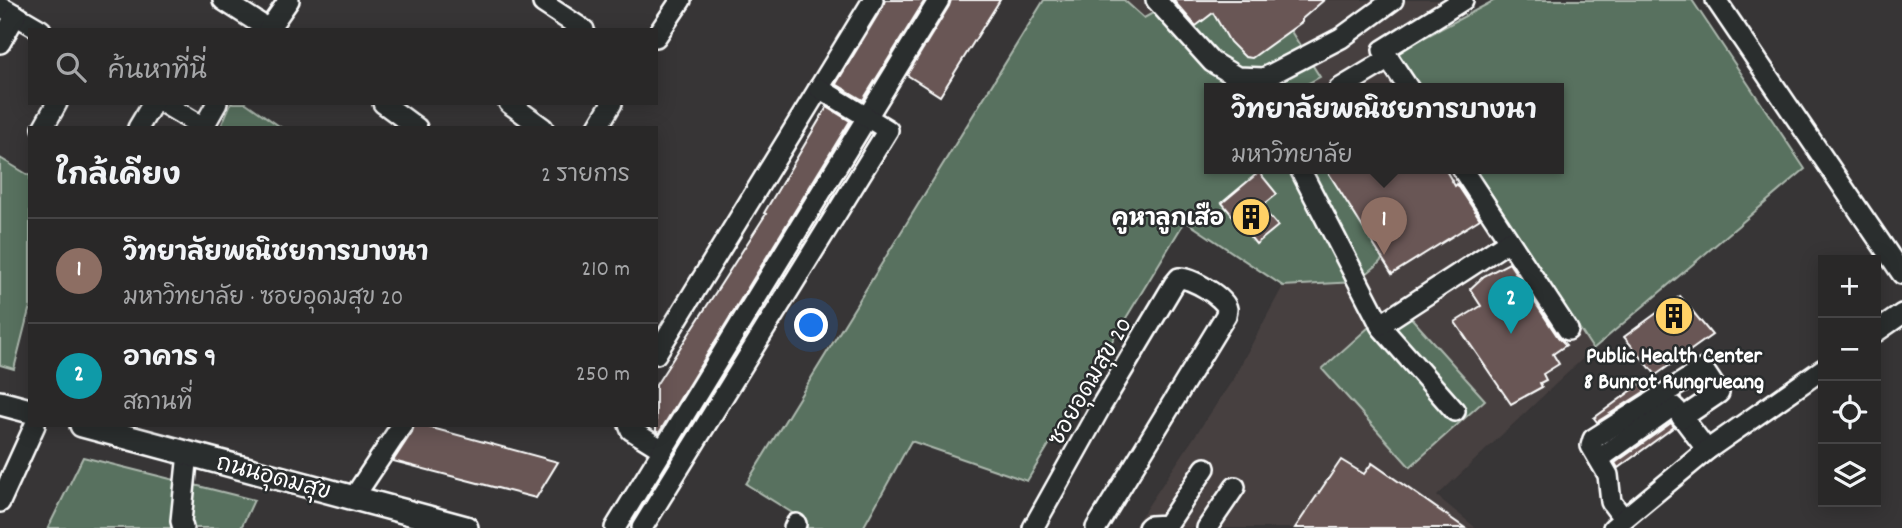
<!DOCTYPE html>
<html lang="th">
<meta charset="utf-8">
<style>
:root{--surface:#292828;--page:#313030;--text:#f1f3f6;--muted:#a5a6a8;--line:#454445;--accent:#bca0f2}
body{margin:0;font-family:Dekko,"Playpen Sans Thai",sans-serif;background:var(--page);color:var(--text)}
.controls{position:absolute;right:21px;bottom:21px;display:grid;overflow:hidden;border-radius:0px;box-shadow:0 4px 18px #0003}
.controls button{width:63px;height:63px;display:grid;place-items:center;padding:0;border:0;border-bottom:2px solid var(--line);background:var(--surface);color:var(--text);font:35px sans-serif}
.you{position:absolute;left:812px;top:326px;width:24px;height:24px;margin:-18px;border:5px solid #fff;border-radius:50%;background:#1a73e8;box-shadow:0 0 0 10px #1a73e833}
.badge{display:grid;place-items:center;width:46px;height:46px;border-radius:50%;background:var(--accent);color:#fff;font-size:23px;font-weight:700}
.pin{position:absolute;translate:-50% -58px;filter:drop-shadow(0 2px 4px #0008)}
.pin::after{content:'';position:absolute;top:37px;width:24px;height:21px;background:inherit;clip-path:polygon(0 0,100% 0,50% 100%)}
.popup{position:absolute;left:1204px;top:83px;width:360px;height:91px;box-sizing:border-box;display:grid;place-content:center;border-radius:0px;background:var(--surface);filter:drop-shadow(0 2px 5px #0005);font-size:23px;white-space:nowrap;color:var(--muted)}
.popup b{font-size:26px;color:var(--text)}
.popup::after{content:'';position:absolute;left:50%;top:100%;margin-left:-14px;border:14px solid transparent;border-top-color:var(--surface)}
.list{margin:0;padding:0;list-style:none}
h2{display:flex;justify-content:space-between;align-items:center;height:91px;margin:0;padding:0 28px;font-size:30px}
h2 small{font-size:23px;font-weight:400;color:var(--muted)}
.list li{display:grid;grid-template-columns:46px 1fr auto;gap:21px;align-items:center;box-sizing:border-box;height:105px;padding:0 28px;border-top:2px solid var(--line)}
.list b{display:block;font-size:26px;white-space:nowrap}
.list p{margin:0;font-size:23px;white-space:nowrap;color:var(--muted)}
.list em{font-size:23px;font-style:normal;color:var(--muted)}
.icon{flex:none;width:38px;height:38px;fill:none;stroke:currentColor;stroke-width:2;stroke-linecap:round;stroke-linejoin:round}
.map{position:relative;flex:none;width:1902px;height:528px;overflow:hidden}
.search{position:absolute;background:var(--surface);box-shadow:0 4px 18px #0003;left:28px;top:28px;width:630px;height:77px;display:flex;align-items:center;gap:18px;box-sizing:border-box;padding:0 24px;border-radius:0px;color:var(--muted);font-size:26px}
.panel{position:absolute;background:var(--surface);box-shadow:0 4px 18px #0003;left:28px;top:126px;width:630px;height:301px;border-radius:0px}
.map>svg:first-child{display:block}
</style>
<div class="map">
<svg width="1902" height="528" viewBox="0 0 1902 528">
<rect width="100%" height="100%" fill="#373536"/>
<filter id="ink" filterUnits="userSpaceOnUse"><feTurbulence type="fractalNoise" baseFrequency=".0143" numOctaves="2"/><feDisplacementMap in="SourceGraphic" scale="14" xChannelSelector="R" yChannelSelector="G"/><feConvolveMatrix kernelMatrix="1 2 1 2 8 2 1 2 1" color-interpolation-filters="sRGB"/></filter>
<g filter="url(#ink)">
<g fill="#463f3f">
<polygon points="1124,0 1443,0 1374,45 1397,52 1421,89 1222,89"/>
<polygon points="1227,169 1475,169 1593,349 1437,496 1476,528 1133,528 1232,381 1283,286 1191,224"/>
</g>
<g fill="#59715e" stroke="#acb8ae" stroke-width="2">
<polygon points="1044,0 1124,0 1144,18 1177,0 1271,0 1320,77 1298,89 1209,89 1209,169 1340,169 1392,249 1376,266 1356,282 1283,286 1185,221 1027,481 911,441 863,528 786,528 794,514 746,484"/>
<polygon points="1495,0 1692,0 1805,169 1593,349 1475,169 1559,169 1559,89 1421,89 1397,52"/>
<polygon points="231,103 246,103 282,128 226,128 222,124"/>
<polygon points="0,158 30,176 30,306 14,369 0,365"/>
<polygon points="1397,302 1485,400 1410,467 1322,369"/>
<polygon points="83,457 254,500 241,528 48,528"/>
</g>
<g fill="#695754" stroke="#fff" stroke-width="2">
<polygon points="885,0 925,0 863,100 836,84 883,6"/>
<polygon points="951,0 1000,0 940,96 907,75 949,6"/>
<polygon points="1173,0 1324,0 1302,19 1302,22 1252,58 1245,57 1230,42 1213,13 1196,26"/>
<polygon points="827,107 850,121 659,433 656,431 656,385 766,214 764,213"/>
<polygon points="1326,169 1445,169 1455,186 1457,184 1480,219 1392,274"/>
<polygon points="1259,172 1277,194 1261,207 1278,226 1256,244 1222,203"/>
<polygon points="1509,263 1558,337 1566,345 1553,354 1559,364 1543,374 1546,380 1540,383 1542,387 1511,404 1455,322 1481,306 1470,289 1484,276"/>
<polygon points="1680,296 1712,335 1656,375 1624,337"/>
<polygon points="1642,383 1647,390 1597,422 1594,418"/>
<polygon points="1671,423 1674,427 1618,468 1615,463"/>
<polygon points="414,425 421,425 558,462 536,498 393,461 412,432"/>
<polygon points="1341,460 1364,474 1372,463 1465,528 1295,528"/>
</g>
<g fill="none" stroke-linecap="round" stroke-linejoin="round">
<g stroke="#fff" stroke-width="24">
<g id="minor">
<polyline points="223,0 268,29"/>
<polyline points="1156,0 1212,62 1237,77 1264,78 1341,38 1393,0"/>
<polyline points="1716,0 1902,274"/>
<polyline points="543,3 584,30"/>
<polyline points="0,6 41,30"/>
<polyline points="268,30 289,0"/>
<polyline points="656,37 681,0"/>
<polyline points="0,43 16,15"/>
<polyline points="1339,89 1389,59"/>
<polyline points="1409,89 1383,50 1463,0"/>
<polyline points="163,103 203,127"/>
<polyline points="383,103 417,128"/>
<polyline points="509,103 543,128"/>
<polyline points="43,128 57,103"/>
<polyline points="138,128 153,103"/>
<polyline points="203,128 217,103"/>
<polyline points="597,128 612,103"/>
<polyline points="1300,169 1382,328 1455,411"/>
<polyline points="1462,169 1568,330"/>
<polyline points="1380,325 1509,241"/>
<polyline points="1876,332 1902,314"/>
<polyline points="656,354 873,0"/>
<polyline points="1676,409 1707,450"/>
<polyline points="629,425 631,430 663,450"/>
<polyline points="1599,459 1673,406"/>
<polyline points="354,497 402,425"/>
<polyline points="0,502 35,425"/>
<polyline points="1623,518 1611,502 1608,475 1591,446 1593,439 1703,369 1719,393 1682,418"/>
<polyline points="183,528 181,521 188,453"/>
<polyline points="615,528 939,0"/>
<polyline points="642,528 888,130 819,88"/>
<polyline points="794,528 796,524"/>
<path d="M 1033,528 L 1100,408 L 1174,284 L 1179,278 C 1190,277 1225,297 1227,309 C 1227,311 1226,313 1226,315 L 1096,528"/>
<polyline points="1148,528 1150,526 1167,525 1205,468"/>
<polyline points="1207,528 1235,487"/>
<polyline points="1613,528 1707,450 1823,369"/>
</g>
</g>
<g stroke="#fff" stroke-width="28">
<g id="major">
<polyline points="0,403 30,411"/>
<polyline points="82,425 466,528"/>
</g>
</g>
<use href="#minor" stroke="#2a2d2e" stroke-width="19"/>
<use href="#major" stroke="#2a2d2e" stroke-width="23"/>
</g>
</g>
<defs>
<g id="building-disc" transform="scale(2.0125)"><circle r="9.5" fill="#ffd166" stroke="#2a2d2e"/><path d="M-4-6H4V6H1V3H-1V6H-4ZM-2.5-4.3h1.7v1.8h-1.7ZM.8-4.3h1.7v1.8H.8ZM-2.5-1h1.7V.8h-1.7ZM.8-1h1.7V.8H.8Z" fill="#111"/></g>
</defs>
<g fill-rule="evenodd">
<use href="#building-disc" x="1251" y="217"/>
<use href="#building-disc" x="1674" y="316"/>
</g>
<g text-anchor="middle" stroke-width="5" stroke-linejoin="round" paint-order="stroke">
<g font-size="23" font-weight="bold" fill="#fff" stroke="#2a2d2e" text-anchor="end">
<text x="1224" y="225">คูหาลูกเสือ</text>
<text x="1674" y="362" text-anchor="middle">Public Health Center<tspan x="1674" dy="26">8 Bunrot Rungrueang</tspan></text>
</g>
<g font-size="23" fill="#fff" stroke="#2a2d2e">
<text transform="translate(1089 381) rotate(-60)" y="8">ซอยอุดมสุข 20</text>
<text transform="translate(274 476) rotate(15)" y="8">ถนนอุดมสุข</text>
</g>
</g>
</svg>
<div class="controls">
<button>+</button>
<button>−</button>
<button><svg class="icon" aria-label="locate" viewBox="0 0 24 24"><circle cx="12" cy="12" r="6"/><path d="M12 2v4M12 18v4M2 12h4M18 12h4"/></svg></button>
<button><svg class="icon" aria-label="layers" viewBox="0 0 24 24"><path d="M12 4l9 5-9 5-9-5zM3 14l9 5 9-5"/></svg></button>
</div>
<div class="you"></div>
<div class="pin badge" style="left:1384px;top:255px;background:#8d6e63">1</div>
<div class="popup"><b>วิทยาลัยพณิชยการบางนา</b>มหาวิทยาลัย</div>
<div class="pin badge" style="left:1511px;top:334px;background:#0f9aa8">2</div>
<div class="search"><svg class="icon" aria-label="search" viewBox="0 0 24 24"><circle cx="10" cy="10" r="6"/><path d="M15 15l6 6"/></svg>ค้นหาที่นี่</div>
<section class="panel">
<h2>ใกล้เคียง<small>2 รายการ</small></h2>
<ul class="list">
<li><span class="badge" style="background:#8d6e63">1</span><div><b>วิทยาลัยพณิชยการบางนา</b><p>มหาวิทยาลัย · ซอยอุดมสุข 20</p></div><em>210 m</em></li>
<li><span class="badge" style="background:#0f9aa8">2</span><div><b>อาคาร 9</b><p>สถานที่</p></div><em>250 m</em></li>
</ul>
</section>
</div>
